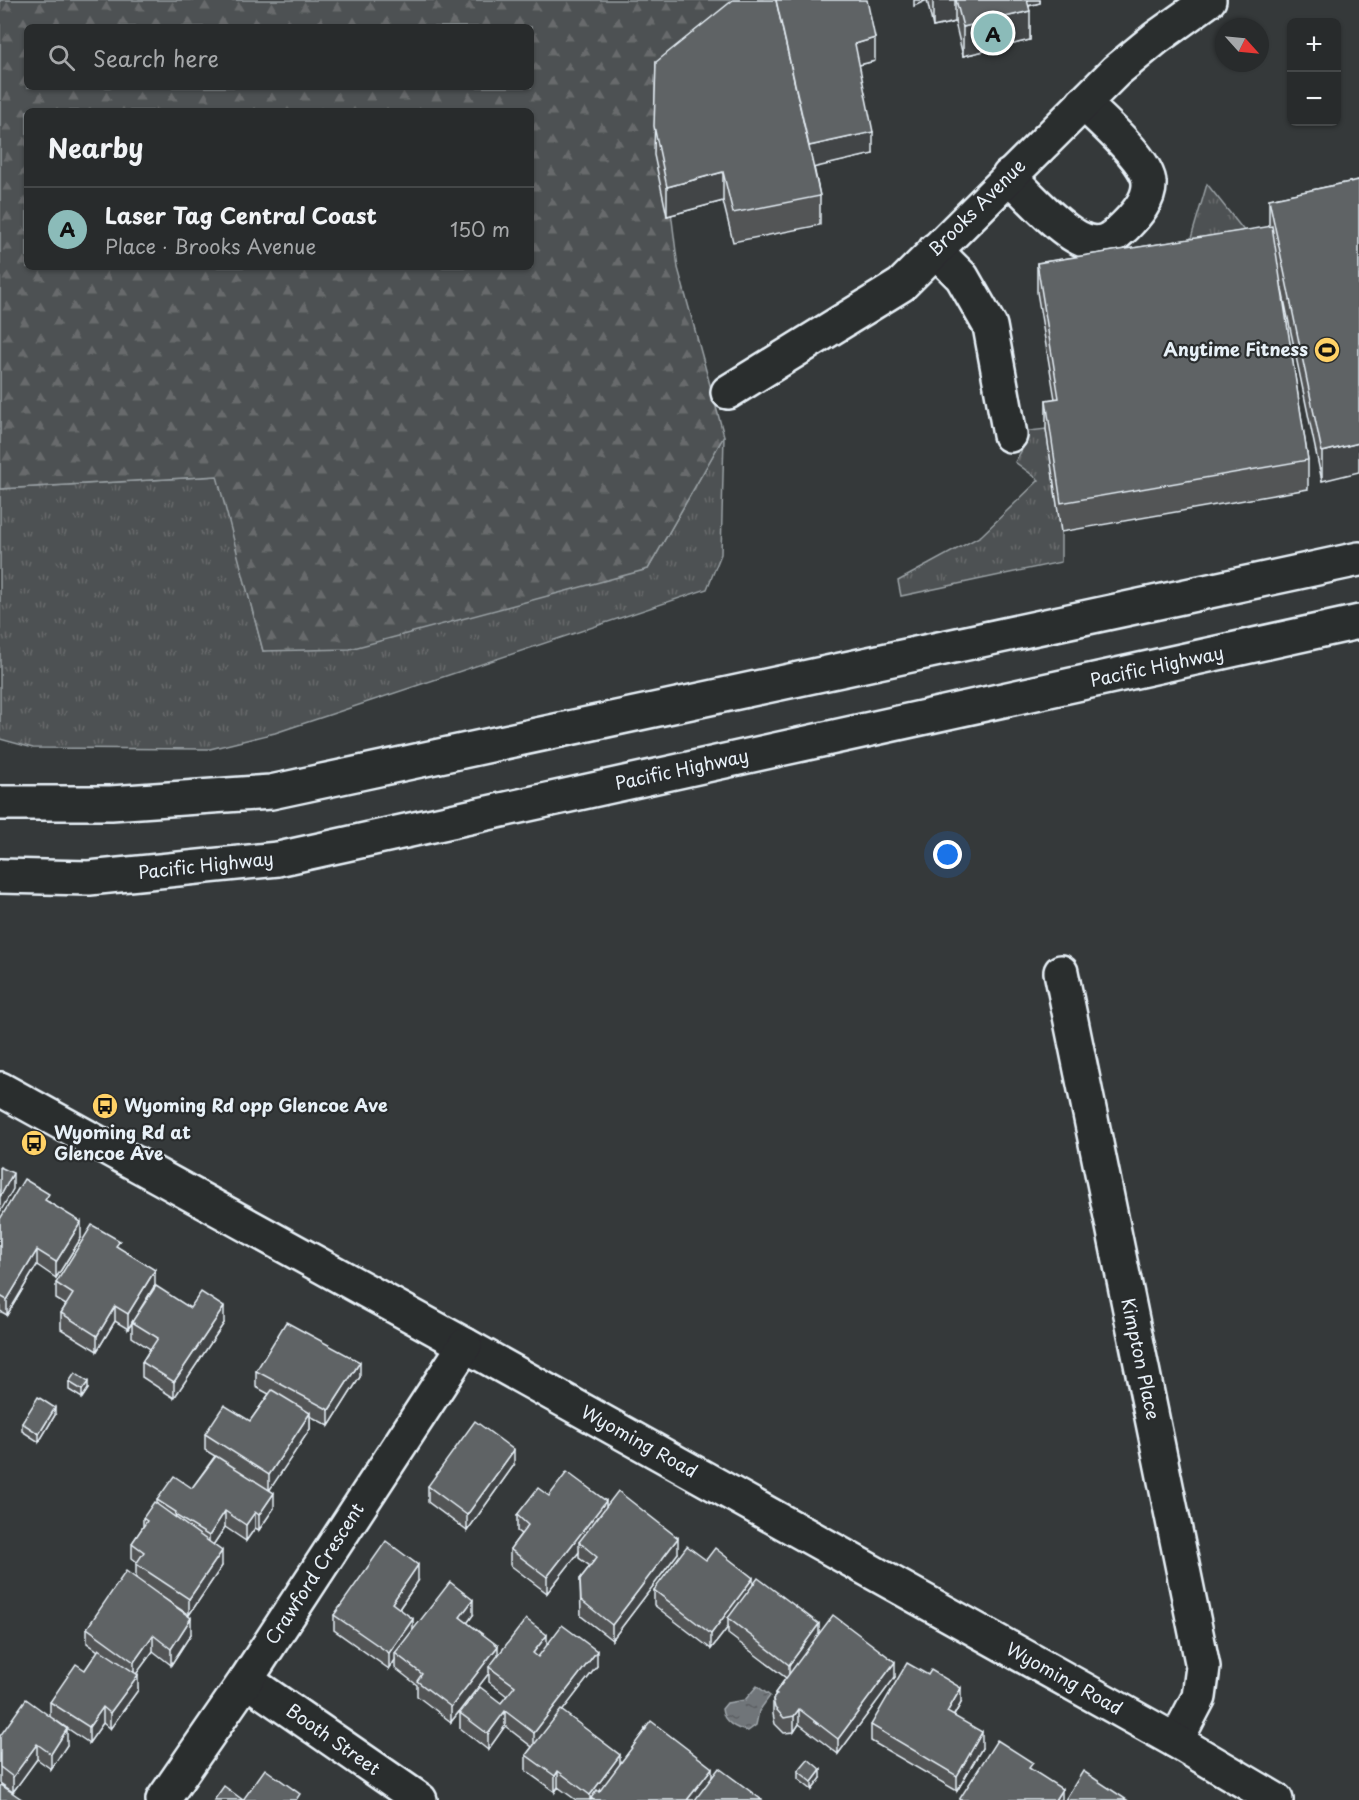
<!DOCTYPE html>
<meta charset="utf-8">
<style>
:root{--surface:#282b2c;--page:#303334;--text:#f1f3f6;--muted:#a5a7a9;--line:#444748;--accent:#8bbbb9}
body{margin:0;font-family:"Playpen Sans",sans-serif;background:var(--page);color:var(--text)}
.controls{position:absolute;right:18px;top:18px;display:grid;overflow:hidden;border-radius:9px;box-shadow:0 2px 4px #0004}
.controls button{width:54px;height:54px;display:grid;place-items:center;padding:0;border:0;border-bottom:2px solid var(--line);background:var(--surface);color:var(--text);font:30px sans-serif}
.compass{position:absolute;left:1215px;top:18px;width:54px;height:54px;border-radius:50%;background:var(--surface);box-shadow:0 2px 4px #0004;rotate:117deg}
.you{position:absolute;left:948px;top:855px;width:21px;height:21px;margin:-15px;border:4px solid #fff;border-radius:50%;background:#1a73e8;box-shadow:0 0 0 9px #1a73e833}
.badge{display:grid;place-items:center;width:39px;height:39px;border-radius:50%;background:var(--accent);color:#111;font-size:20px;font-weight:700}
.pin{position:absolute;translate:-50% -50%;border:3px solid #fff;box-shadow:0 2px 6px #0006}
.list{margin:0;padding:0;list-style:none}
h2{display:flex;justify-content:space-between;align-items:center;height:78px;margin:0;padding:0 24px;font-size:26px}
h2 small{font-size:20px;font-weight:400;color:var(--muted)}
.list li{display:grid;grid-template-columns:39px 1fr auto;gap:18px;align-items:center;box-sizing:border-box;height:84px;padding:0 24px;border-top:2px solid var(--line)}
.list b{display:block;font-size:22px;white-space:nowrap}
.list p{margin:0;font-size:20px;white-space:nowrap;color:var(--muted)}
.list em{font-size:20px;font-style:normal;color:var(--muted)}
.icon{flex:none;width:33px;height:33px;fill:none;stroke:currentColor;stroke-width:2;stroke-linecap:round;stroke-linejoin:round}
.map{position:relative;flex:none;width:1359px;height:1800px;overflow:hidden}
.search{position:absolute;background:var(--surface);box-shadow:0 2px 4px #0004;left:24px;top:24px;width:510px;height:66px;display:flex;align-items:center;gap:15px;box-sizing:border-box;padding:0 21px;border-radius:9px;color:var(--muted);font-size:22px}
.panel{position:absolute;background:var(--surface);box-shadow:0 2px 4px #0004;left:24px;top:108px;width:510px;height:162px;border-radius:9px}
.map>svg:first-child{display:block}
</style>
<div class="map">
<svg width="1359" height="1800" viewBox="0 0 1359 1800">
<defs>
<pattern id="grass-tufts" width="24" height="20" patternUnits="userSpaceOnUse" patternTransform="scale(1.5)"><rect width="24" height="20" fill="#4d5152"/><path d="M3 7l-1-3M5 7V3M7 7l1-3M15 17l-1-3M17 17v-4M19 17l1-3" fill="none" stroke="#676a6c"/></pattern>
<pattern id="forest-firs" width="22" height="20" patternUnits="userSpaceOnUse" patternTransform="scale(1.5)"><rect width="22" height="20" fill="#4d5152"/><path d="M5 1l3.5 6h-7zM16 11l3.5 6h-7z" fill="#676a6c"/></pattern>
<pattern id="water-ripples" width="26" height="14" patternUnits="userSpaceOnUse" patternTransform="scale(1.5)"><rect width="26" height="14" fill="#707579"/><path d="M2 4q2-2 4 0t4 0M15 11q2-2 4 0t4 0" fill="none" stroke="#5b5e62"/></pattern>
</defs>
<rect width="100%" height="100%" fill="#35393a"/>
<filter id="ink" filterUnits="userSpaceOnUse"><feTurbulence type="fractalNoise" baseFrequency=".0167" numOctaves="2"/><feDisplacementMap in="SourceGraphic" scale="12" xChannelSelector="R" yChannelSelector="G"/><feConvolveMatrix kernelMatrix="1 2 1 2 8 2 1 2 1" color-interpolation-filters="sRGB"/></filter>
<g filter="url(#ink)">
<g fill="url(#grass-tufts)" stroke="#9aa1a5" stroke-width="1.5">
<polygon points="1207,184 1264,256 1182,269"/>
<polygon points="1046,429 1061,532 1061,562 901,596 898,581 981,536 1039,480 1015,462 1023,448 1022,432"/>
<polygon points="724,436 721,554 707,589 275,733 210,749 33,748 0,739 0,489 218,476 263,651 648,569"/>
</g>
<path fill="url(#forest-firs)" stroke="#9aa1a5" stroke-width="1.5" fill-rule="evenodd" d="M 0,0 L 762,0 L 656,91 L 678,268 L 724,436 L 648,569 L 350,649 L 263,651 L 217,476 L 0,489 ZM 27,27 L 531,27 L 531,87 L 27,87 ZM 27,111 L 531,111 L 531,267 L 27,267 Z"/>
<path fill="url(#water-ripples)" stroke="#a0a7ac" stroke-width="1.5" d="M 757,1686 L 770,1696 L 759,1711 L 756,1725 L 748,1731 C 736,1729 723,1722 722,1709 L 727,1703 L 745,1700 Z"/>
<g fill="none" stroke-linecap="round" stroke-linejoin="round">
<g stroke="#e8f1f8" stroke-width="38">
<g id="minor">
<path d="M 1009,176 C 1027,194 1063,234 1086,241 C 1104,247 1113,237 1125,226 C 1136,215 1150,199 1149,183 C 1149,162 1099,118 1083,103"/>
<polyline points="935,250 962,277 990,326 1010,435"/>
<polyline points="728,392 901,285 1116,71 1156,38 1209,0"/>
<polyline points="1061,972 1203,1667 1199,1697 1176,1741"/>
<polyline points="0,1089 465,1345 1176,1741 1276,1800"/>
<polyline points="246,1680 420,1800"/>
<polyline points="163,1800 246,1680 465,1345"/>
</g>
</g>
<g stroke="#e8f1f8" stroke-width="38">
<g id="major">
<polyline points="0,803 111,803 271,792 1359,559"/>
<polyline points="0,876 89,878 278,859 1359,622"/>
</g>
</g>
<use href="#minor" stroke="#2a2d2e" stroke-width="33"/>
<use href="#major" stroke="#2a2d2e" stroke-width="33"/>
</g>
<g fill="#525557" stroke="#e8f1f8" stroke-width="1.5">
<polygon points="927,0 1040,0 1040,3 1029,6 1030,40 963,56 955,22 933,27"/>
<polygon points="875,61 859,65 873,154 814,167 820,196 820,225 733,242 723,201 667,216 654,155 656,62"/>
<polygon points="1359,180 1322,481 1280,280 1308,460 1308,489 1061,532 1046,429 1046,400 1055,399 1037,292 1037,263 1269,227 1269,199"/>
<polygon points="49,1202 81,1238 56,1278 37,1265 7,1315 0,1311 0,1219"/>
<polygon points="120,1249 155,1285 139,1311 190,1308 224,1323 174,1398 142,1377 142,1362 150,1349 132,1337 132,1323 128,1329 115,1321 97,1351 61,1329 61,1313 66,1305 56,1299 56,1283"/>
<polygon points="256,1371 360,1377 329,1426 310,1416 310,1429 269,1490 274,1508 259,1530 255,1528 246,1541 225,1527 213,1545 222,1566 189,1615 159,1595 191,1634 171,1665 153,1651 136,1674 138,1690 110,1729 103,1723 89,1743 55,1720 67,1745 51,1769 37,1759 13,1792 0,1783 0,1736 50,1717 50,1702 85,1670 98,1651 87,1643 87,1628 136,1578 136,1564 137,1562 132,1558 132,1543 143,1527 143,1518 157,1504 157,1500 192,1488 215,1456 205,1450 205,1434 250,1421 269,1394 256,1387"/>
<polygon points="69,1382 88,1389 82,1398 69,1390"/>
<polygon points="55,1415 39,1442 22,1431 22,1423"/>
<polygon points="514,1465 467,1531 428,1502 428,1486"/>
<polygon points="549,1496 606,1507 678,1553 612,1640 581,1616 580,1579 590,1566 579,1558 579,1552 547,1593 510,1565 510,1549 521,1534 517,1531 517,1515"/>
<polygon points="706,1560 753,1585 819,1634 895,1677 838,1754 799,1724 794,1732 784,1733 775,1724 773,1714 773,1699 775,1697 775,1693 786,1678 728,1634 728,1627 711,1649 654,1605 654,1590"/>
<polygon points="418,1581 399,1609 413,1630 473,1615 467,1623 498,1656 547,1644 597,1666 562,1711 620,1764 645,1731 645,1729 712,1778 762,1800 576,1800 558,1787 555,1792 526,1771 526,1755 532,1747 505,1726 488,1750 460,1728 460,1713 501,1703 507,1696 489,1682 489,1673 451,1722 417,1696 417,1685 395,1668 395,1660 389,1669 334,1630 334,1615"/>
<polygon points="961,1703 954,1716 982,1748 957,1791 871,1741 871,1725"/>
<polygon points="798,1771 821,1778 812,1790 798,1779"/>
</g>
<g fill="#424547" stroke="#e8f1f8" stroke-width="1.5">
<polygon points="914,0 927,0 914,6"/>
<polygon points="933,0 955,0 955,22 933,27"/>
<polygon points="1023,0 1040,0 1040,3 1023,7"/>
<polygon points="1030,11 1030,40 963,56 963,27"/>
<polygon points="875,38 875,61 855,66 855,44"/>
<polygon points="873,132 873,154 808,169 808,146"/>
<polygon points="723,172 723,201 667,216 667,187"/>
<polygon points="1359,443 1359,472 1322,481 1322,452"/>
<polygon points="13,1173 13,1189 0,1212 0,1197"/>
<polygon points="81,1222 81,1238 56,1278 56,1262"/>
<polygon points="37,1250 37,1265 7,1315 7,1300"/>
<polygon points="155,1270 155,1285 128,1329 128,1314"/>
<polygon points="115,1306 115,1321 97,1351 97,1336"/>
<polygon points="224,1307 224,1323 174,1398 174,1382"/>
<polygon points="360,1362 360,1377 329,1426 329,1410"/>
<polygon points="88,1382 88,1389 82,1398 82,1390"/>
<polygon points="55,1408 55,1415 39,1442 39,1434"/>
<polygon points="310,1413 310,1429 269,1491 269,1475"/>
<polygon points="514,1450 514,1465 467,1531 467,1515"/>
<polygon points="274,1493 274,1508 259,1530 259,1515"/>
<polygon points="606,1501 606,1516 579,1542 579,1552 547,1593 547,1577"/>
<polygon points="225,1511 225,1527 209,1551 209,1536"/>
<polygon points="255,1512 255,1528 246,1541 246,1525"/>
<polygon points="678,1538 678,1553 612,1640 612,1625"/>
<polygon points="222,1551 222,1566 189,1615 189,1599"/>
<polygon points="418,1565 418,1581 392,1619 392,1603"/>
<polygon points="753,1578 753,1593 728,1618 728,1627 711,1649 711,1634"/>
<polygon points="473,1600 473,1615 460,1633 460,1617"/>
<polygon points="191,1618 191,1634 171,1665 171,1649"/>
<polygon points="413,1619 413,1634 395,1653 395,1660 389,1669 389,1653"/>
<polygon points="819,1624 819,1640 789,1680 789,1665"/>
<polygon points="153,1635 153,1651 134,1677 134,1662"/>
<polygon points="547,1635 547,1651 533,1669 533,1653"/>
<polygon points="498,1646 498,1662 489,1667 489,1673 451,1722 451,1707"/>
<polygon points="597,1651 597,1666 534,1748 534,1733"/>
<polygon points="895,1662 895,1677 838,1754 838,1739"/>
<polygon points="138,1675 138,1690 110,1729 110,1713"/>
<polygon points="961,1688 961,1703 947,1727 947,1712"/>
<polygon points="103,1707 103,1723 89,1743 89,1727"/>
<polygon points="799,1709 799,1724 794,1732 794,1716"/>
<polygon points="505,1711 505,1726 488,1750 488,1734"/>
<polygon points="67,1729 67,1745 51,1769 51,1754"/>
<polygon points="982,1732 982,1748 957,1791 957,1776"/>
<polygon points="37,1744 37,1759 13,1792 13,1777"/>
<polygon points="620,1755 620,1770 598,1800 591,1798 591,1800 590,1800 590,1795"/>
<polygon points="712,1768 712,1783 699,1800 687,1800"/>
<polygon points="821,1770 821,1778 812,1790 812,1782"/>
<polygon points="558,1771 558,1787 555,1792 555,1776"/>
<polygon points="1062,1789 1062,1800 1055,1800"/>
</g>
<g fill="#5f6365" stroke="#e8f1f8" stroke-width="1.5">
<polygon points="733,0 776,0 820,196 733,213 723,172 667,187 654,126 656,62"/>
<polygon points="776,0 867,0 875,38 855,44 873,132 809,146"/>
<polygon points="956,0 1027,0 1030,11 963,27"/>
<polygon points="1359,180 1359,443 1322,452 1269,199"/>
<polygon points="1272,226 1308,460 1061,503 1046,400 1059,398 1037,263"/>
<polygon points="0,1167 13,1173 0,1197"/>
<polygon points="24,1179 49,1194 45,1200 81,1222 56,1262 37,1250 7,1300 0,1296 0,1219"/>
<polygon points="92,1225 120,1241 116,1246 155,1270 128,1314 115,1306 97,1336 61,1313 73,1294 56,1283"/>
<polygon points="156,1286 190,1308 201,1292 224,1307 174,1382 142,1362 158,1338 132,1322"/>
<polygon points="286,1322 360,1362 329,1410 256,1371"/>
<polygon points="75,1373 88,1382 82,1390 69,1382"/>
<polygon points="272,1390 310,1413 269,1475 205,1434 224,1405 250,1421"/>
<polygon points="38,1397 55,1408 39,1434 22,1423"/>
<polygon points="475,1421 514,1450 467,1515 428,1486"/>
<polygon points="216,1456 274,1493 259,1515 255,1512 246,1525 225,1511 209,1536 175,1515 176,1512 157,1500 174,1476 192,1488"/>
<polygon points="567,1472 606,1501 547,1577 510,1549 528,1525 517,1515 538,1488 549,1496"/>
<polygon points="618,1491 678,1538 612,1625 581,1600 580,1579 597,1557 579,1542"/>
<polygon points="154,1502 222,1551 189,1599 136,1564 144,1552 132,1543 147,1521 143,1518"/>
<polygon points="386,1541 418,1565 392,1603 413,1619 389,1653 334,1615"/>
<polygon points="687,1546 706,1560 715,1548 753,1578 711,1634 654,1590"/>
<polygon points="126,1571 191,1618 171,1649 153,1635 134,1662 87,1628"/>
<polygon points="758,1578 819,1624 789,1665 728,1618"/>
<polygon points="450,1582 473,1600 460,1617 498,1646 451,1707 417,1681 422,1674 395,1653"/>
<polygon points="833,1615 895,1662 838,1739 799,1709 794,1716 784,1718 775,1708 773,1699 777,1694 775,1693"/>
<polygon points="526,1619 547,1635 533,1653 538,1657 562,1625 597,1651 534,1733 505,1711 488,1734 460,1713 480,1687 501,1703 515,1686 489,1667"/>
<polygon points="99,1649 138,1675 110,1713 103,1707 89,1727 50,1702 76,1664 85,1670"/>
<polygon points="907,1663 928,1675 931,1670 961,1688 947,1712 982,1732 957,1776 871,1725"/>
<polygon points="26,1699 67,1729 51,1754 37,1744 13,1777 0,1767 0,1736"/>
<polygon points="561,1710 620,1755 590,1795 558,1771 555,1776 526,1755"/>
<polygon points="651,1721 712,1768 687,1800 594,1800 591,1798 597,1790 599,1792 646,1729 645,1729"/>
<polygon points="997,1740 1033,1763 1029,1768 1062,1789 1055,1800 959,1800"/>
<polygon points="808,1759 821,1770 812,1782 798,1771"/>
<polygon points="719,1768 762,1800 695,1800"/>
<polygon points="265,1769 300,1794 296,1800 214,1800 224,1786 243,1800"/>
<polygon points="1083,1771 1127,1800 1065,1800"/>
<polygon points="1,1785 23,1800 0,1800 0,1787"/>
</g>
</g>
<defs>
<g id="stadium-disc" transform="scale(1.35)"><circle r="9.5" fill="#ffd166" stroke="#2a2d2e"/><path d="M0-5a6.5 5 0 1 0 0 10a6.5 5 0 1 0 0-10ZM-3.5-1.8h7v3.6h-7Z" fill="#111"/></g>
<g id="bus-disc" transform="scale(1.35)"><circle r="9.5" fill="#ffd166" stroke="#2a2d2e"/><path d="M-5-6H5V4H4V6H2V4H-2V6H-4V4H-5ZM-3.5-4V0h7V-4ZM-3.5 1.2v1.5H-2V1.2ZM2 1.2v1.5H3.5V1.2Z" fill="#111"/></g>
</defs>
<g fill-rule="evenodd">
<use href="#stadium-disc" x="1327" y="350"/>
<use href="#bus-disc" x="105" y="1106"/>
<use href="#bus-disc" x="34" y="1143"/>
</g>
<g text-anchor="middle" stroke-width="4.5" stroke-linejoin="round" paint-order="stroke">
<g font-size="18" fill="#e8f1f8" stroke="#2a2d2e">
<text transform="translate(977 208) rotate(-45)" y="6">Brooks Avenue</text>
<text transform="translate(1157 667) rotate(-12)" y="6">Pacific Highway</text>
<text transform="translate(682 770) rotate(-12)" y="6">Pacific Highway</text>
<text transform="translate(206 866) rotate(-6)" y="6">Pacific Highway</text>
<text transform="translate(1140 1359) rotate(78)" y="6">Kimpton Place</text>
<text transform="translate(639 1442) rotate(29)" y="6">Wyoming Road</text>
<text transform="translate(315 1574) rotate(-57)" y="6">Crawford Crescent</text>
<text transform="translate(1064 1679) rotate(29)" y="6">Wyoming Road</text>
<text transform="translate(333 1740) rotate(35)" y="6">Booth Street</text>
</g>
<g font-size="18" font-weight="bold" fill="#e8f1f8" stroke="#2a2d2e" text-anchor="start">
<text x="1308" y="356" text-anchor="end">Anytime Fitness</text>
<text x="124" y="1112">Wyoming Rd opp Glencoe Ave</text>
<text x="54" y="1139">Wyoming Rd at<tspan x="54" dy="21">Glencoe Ave</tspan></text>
</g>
</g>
</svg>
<div class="controls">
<button>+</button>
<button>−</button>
</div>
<svg class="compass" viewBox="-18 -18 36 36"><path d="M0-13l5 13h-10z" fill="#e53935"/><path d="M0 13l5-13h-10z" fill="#a5a7a9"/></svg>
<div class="you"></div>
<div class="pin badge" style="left:993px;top:33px">A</div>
<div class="search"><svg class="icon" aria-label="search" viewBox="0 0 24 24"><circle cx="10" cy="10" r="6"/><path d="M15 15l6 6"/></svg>Search here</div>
<section class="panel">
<h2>Nearby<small></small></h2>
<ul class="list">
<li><span class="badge">A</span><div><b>Laser Tag Central Coast</b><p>Place · Brooks Avenue</p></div><em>150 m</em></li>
</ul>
</section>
</div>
